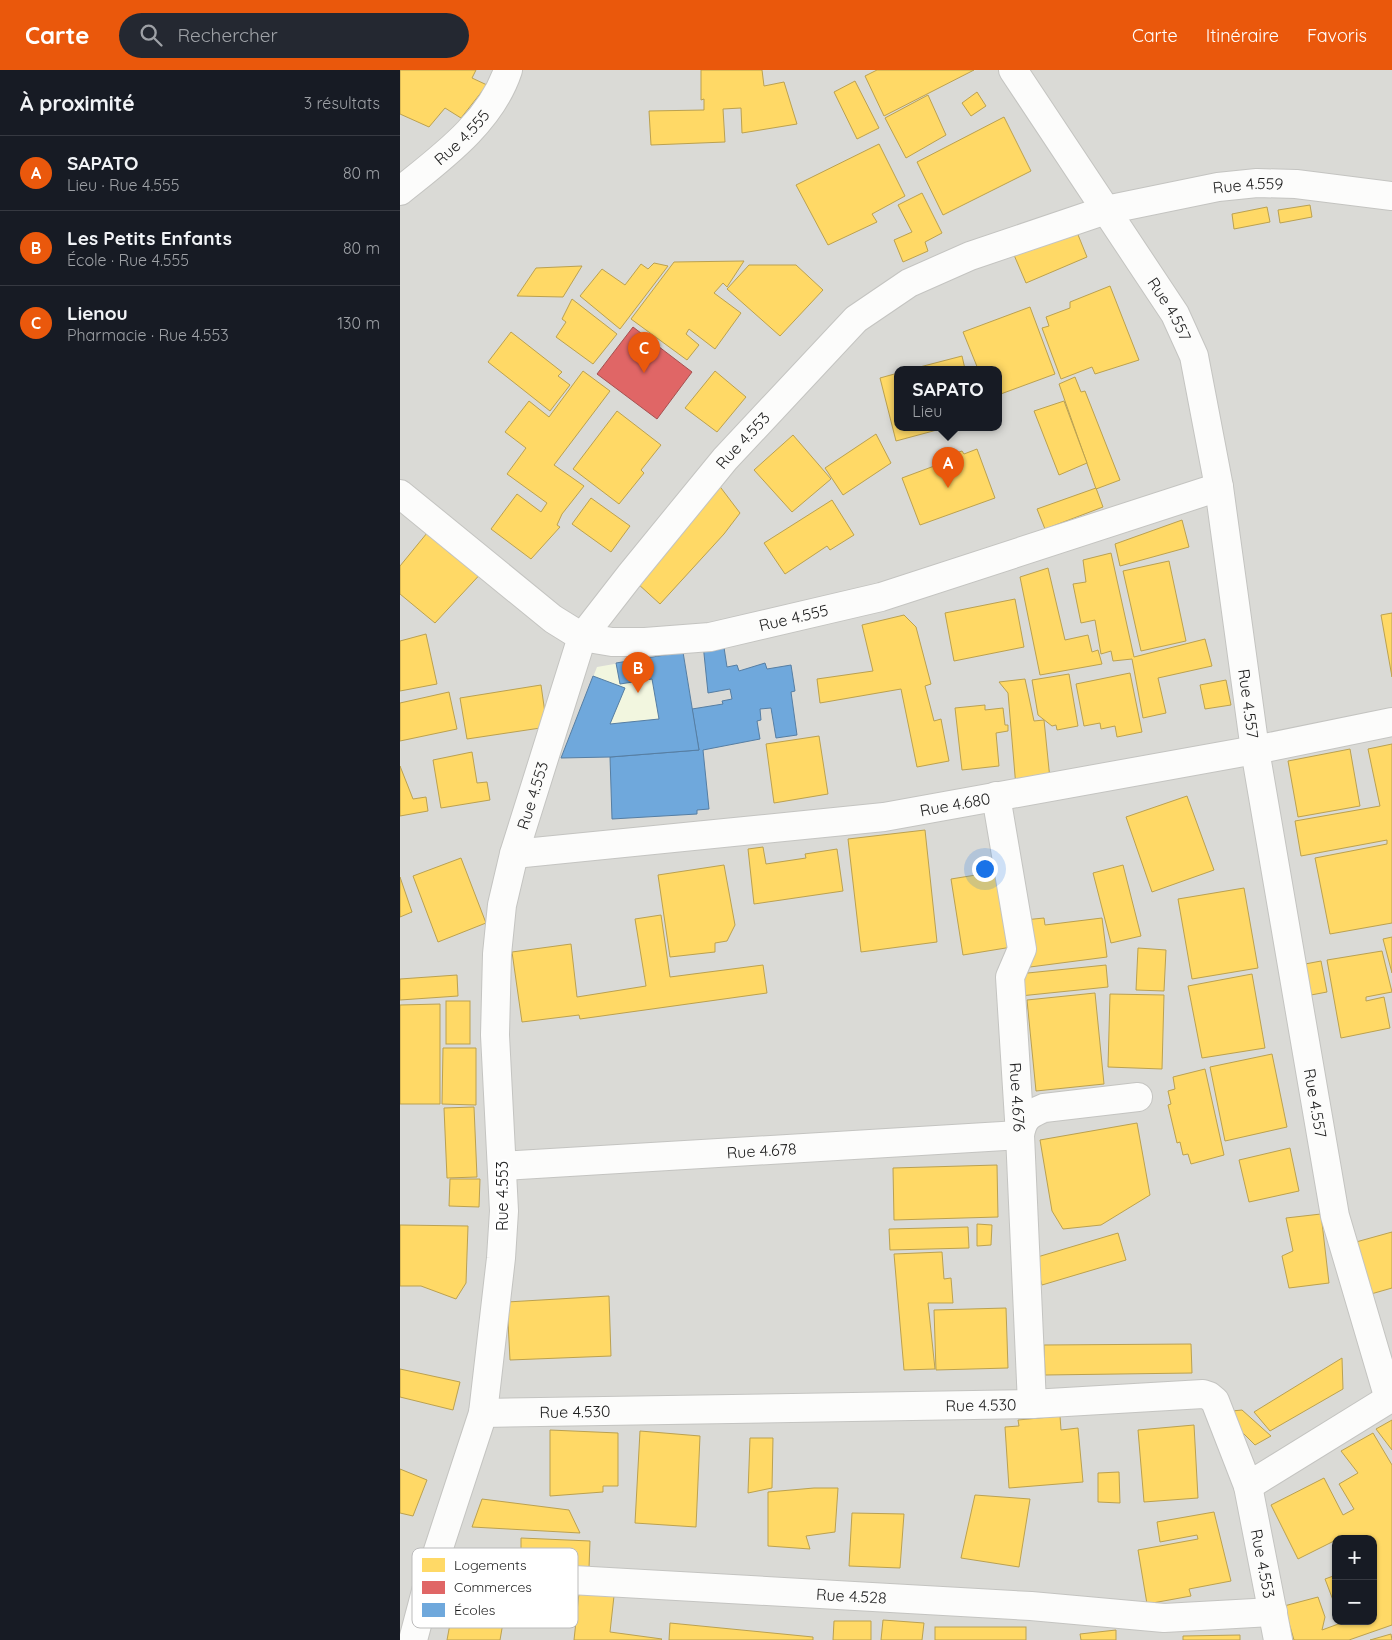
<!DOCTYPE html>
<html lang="fr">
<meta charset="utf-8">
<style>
:root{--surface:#171b24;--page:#242831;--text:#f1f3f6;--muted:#9ea1a6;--line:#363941;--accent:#ea580c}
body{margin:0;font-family:Quicksand,sans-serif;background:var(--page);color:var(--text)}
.controls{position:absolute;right:15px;bottom:15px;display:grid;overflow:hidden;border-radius:10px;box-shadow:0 1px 4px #0004}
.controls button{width:45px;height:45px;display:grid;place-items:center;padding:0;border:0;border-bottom:1px solid var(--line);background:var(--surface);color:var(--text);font:25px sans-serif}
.you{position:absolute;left:584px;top:798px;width:18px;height:18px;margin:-12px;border:4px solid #fff;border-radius:50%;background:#1a73e8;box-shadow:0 0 0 8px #1a73e833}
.badge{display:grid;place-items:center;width:32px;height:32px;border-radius:50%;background:var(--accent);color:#fff;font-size:16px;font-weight:700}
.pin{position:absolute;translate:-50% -41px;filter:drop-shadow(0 1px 2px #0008)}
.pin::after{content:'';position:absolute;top:26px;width:18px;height:15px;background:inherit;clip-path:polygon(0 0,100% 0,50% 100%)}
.popup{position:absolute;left:494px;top:296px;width:108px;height:65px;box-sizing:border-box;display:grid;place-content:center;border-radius:10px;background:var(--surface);filter:drop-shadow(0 1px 4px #0005);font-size:16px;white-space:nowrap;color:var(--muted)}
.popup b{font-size:19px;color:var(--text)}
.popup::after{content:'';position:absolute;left:50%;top:100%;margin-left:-10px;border:10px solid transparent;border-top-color:var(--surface)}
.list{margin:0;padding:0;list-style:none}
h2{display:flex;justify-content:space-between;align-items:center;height:65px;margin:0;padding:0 20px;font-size:21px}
h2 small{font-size:16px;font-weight:400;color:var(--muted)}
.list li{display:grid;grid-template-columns:32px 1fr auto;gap:15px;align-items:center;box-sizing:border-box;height:75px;padding:0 20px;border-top:1px solid var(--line)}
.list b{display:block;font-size:19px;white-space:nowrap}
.list p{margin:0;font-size:16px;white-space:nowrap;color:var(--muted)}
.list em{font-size:16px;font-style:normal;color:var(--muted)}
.icon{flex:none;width:28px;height:28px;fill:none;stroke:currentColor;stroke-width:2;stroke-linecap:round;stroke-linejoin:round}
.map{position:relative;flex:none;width:992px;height:1570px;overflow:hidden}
header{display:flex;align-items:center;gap:30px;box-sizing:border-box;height:70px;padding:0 25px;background:var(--accent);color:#fff}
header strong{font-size:24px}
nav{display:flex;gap:28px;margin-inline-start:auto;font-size:18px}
.search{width:350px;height:45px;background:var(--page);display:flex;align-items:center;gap:12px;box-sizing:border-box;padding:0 18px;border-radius:28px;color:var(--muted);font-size:19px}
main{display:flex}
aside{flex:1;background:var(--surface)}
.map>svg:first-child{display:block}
</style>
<header>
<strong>Carte</strong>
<div class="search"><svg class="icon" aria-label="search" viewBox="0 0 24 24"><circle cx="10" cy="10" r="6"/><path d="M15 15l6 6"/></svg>Rechercher</div>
<nav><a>Carte</a><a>Itinéraire</a><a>Favoris</a></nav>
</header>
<main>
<aside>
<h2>À proximité<small>3 résultats</small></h2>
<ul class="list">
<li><span class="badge">A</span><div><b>SAPATO</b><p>Lieu · Rue 4.555</p></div><em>80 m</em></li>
<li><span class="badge">B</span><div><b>Les Petits Enfants</b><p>École · Rue 4.555</p></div><em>80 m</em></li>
<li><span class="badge">C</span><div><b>Lienou</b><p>Pharmacie · Rue 4.553</p></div><em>130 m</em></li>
</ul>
</aside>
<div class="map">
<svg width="992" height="1570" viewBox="0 0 992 1570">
<rect width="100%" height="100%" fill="#ebebe5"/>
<path fill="#dadad6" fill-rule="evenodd" d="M 0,0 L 992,0 L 992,1570 L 0,1570 ZM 498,299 L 598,299 L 598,357 L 498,357 ZM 936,1469 L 973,1469 L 973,1551 L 936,1551 Z"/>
<polygon fill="#f2f6df" points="283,582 299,680 161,688 197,597"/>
<g fill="#ffd966" stroke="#bba150">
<polygon points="0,0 76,0 72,8 87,15 61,48 45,38 29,57 0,44"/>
<polygon points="301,0 362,0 364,16 384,12 397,54 342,63 341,38 323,39 325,72 251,75 249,41 304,40 304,29 301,30"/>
<polygon points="477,0 574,0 484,46 465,6"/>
<polygon points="455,11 479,58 457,69 434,22"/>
<polygon points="577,22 586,36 571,46 562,33"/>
<polygon points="528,25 546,65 506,88 485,48"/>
<polygon points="604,47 631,101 543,145 517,92"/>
<polygon points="479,74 505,126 472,144 477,152 428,175 396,115"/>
<polygon points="522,123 542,163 525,172 528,181 503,192 494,170 512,162 498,135"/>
<polygon points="910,135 912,147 880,153 878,140"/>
<polygon points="867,137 870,152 834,159 832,144"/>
<polygon points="670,145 687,187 626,213 608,171"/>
<polygon points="344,191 327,217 323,213 314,223 341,243 315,279 289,259 286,264 299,275 287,290 231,249 274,192"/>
<polygon points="254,193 268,196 220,259 180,226 202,199 225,215 241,194 248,199"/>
<polygon points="349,195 396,195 423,220 380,266 327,219"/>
<polygon points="182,196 163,227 117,226 136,198"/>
<polygon points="710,216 739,290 695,304 692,297 661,309 642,258 649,256 646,247 670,238 670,232"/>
<polygon points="172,229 217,264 193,294 156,267 166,252 162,249"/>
<polygon points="630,237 655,304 598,325 598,299 578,299 563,262"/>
<polygon points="111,262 162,302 158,306 170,315 150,341 88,292"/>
<polygon points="562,286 565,299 512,299"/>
<polygon points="183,301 210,321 154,395 184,416 162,444 157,455 160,457 131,489 91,459 117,424 141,442 147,433 107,404 126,378 105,362 129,331 149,347"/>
<polygon points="315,301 346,327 317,362 285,338"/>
<polygon points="498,303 498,357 548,357 496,371 480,308"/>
<polygon points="675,307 681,322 685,321 720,410 696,419 659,314"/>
<polygon points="664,331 687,393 659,405 634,341"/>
<polygon points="217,341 261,375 241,400 244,403 219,434 173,399"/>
<polygon points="476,364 491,393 443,425 425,398"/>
<polygon points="393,365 431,409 392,442 354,400"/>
<polygon points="577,379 595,428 520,455 502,408 545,392 544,387 562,381 564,384"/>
<polygon points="318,414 340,443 324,464 260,534 237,513"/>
<polygon points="696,418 703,437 645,459 637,439"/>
<polygon points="191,428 230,456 211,482 172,454"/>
<polygon points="432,430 454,465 430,480 427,476 385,504 364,473"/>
<polygon points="782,450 789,477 720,496 715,474"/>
<polygon points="27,463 52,485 58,477 85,499 35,553 0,524 0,496"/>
<polygon points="711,483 734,587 805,569 812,596 758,608 766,643 743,648 732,589 713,591 711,581 701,584 695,550 681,553 673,514 686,512 683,490"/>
<polygon points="769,491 786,571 741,581 723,501"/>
<polygon points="648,498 665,570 688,565 692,582 698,580 702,594 640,605 620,507"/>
<polygon points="615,529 624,577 554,591 545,543"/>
<polygon points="992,543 992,607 981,545"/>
<polygon points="504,545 516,557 531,614 525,616 534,651 541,649 549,691 517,697 501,619 420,633 417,609 473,601 462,555"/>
<polygon points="26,564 37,614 0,621 0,571"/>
<polygon points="730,603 742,662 717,667 715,656 701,659 700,653 684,656 676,614"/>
<polygon points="669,604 678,656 657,660 656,655 652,656 638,645 632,610"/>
<polygon points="625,609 634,651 644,650 650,709 616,717 608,623 599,612"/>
<polygon points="826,610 831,635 805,639 800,615"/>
<polygon points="141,615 147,657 67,669 60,628"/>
<polygon points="49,622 57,659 0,671 0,633"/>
<polygon points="585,635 585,640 603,638 605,655 608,655 608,661 596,663 599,696 562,700 555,638"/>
<polygon points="419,666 428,724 374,733 366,674"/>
<polygon points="992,674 992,853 930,864 915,788 987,774 987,770 901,786 895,751 980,736 968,679"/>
<polygon points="950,679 960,736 898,747 888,691"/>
<polygon points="72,682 77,713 87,712 90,730 41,738 33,690"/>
<polygon points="0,696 13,729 26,727 28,741 0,746"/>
<polygon points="787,726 814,800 752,822 726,747"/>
<polygon points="525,760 537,872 461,882 448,769"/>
<polygon points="363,777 366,794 406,788 405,784 437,779 443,821 354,834 348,779"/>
<polygon points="61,788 86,853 38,872 13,806"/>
<polygon points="324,795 335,855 327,871 315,873 315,882 270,887 258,805"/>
<polygon points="723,795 741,866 711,873 693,803"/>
<polygon points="607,800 618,876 563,885 551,809"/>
<polygon points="0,807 12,842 0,847"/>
<polygon points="844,818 858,898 792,909 778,829"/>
<polygon points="261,845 270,907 363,895 367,923 180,949 179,945 122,952 112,882 171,874 177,927 246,916 235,849"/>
<polygon points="644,848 645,855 702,848 707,887 630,897 624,850"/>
<polygon points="992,867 992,903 983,869"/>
<polygon points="738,878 766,880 764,921 736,920"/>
<polygon points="982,881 992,922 966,927 966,931 984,927 990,958 941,968 927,890"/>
<polygon points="921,891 927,922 911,925 905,894"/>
<polygon points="706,895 708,917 620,926 618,904"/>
<polygon points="852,904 865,978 802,988 788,916"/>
<polygon points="57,905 58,926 0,930 0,909"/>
<polygon points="695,923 704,1014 636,1021 627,930"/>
<polygon points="710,924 764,925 762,999 708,997"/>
<rect x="46" y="931" width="24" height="43"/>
<polygon points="40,934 40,1034 0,1034 0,935"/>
<polygon points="43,978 76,978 76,1035 42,1034"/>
<polygon points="872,984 887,1057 825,1071 810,997"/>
<polygon points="805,999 824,1085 791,1094 788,1084 783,1085 780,1072 777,1073 768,1035 771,1034 768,1021 775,1019 773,1007"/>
<polygon points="74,1037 77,1107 47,1108 44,1038"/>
<polygon points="737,1053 750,1125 701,1155 663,1159 652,1141 640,1070"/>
<polygon points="890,1078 899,1121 849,1132 839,1090"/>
<polygon points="597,1095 598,1147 494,1150 493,1098"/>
<polygon points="50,1109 80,1109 79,1137 49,1136"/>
<polygon points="921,1144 929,1213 889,1218 882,1186 893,1181 886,1148"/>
<polygon points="577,1154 592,1155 591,1175 577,1176"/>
<polygon points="0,1155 68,1156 66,1213 56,1229 21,1216 0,1216"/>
<polygon points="568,1157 569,1178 490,1180 489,1159"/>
<polygon points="992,1162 992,1218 971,1224 956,1172"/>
<polygon points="718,1163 726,1190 642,1215 634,1188"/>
<polygon points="542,1182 544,1209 551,1208 553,1233 528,1233 535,1299 504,1300 494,1184"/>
<polygon points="209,1226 211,1286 110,1290 107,1232"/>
<polygon points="606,1238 608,1298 536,1300 534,1240"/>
<polygon points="791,1274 792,1303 645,1305 644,1275"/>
<polygon points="942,1288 943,1319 870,1361 854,1342"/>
<polygon points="0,1299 60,1312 53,1340 0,1327"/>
<polygon points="842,1340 871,1366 855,1375 832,1352 832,1341"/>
<polygon points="660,1346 661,1360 678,1358 683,1412 609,1418 605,1357 619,1356 618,1350"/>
<polygon points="992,1350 992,1380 976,1359"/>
<polygon points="794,1355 798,1428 744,1432 738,1360"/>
<polygon points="150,1360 218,1363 218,1416 203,1416 203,1422 150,1426"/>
<polygon points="240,1361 300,1366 296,1457 235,1453"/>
<polygon points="973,1363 992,1395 992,1555 949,1570 894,1570 884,1536 918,1527 925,1547 922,1560 941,1553 940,1551 973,1551 973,1469 936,1469 936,1470 898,1489 871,1435 924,1408 943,1445 954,1439 939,1414 958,1403 941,1381"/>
<polygon points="350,1368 373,1368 372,1418 348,1423"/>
<polygon points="0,1399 27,1410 13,1446 0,1443"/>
<polygon points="719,1402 720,1433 698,1432 698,1403"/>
<polygon points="414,1418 438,1418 435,1462 406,1466 410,1479 368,1476 368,1422"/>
<polygon points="575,1425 630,1429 619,1497 561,1488"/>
<polygon points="82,1429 169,1440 180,1463 72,1457"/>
<polygon points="814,1442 831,1511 789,1519 791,1526 747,1534 738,1480 798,1469 797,1465 760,1472 757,1452"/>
<polygon points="452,1443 504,1444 500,1498 449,1496"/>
<polygon points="121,1468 190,1471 189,1498 121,1494"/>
<polygon points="936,1505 936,1538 925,1509"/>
<polygon points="57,1516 108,1524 100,1570 47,1570"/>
<polygon points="179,1523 214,1526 210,1562 262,1569 261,1570 174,1570"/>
<polygon points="483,1550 524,1553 522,1570 481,1570"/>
<polygon points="434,1551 471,1551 471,1570 433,1570"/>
<polygon points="270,1553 413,1567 413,1570 269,1570"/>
<rect x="535" y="1557" width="91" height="13"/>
<polygon points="716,1560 716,1570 681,1570 680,1564"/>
<polygon points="991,1564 992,1570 970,1570"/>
<polygon points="840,1565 840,1570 783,1570 783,1566"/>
</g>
<polygon fill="#e06666" stroke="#a65050" points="233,257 292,302 257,349 197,304"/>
<g fill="#6fa8dc" stroke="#567ea3">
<polygon points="323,571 327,597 337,595 339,601 365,593 367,599 391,595 395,621 391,622 397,665 376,668 371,638 360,639 361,650 357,651 360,669 303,680 309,739 297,740 297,744 212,749 210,687 299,680 292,639 323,634 322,631 332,629 330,619 308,623 303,574"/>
<polygon points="283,582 299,680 210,687 161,688 193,606 225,618 210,654 259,649 252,609 220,614 216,593"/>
</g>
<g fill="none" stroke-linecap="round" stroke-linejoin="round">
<g stroke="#c4c4c1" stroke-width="30">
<g id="street">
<path id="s1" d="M 613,0 L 775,244 L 794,286 L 819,417 L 855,680 L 935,1146 L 989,1329"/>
<path id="s2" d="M 0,121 C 41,88 91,52 108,0"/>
<path id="s3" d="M 0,424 L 153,549 L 182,567 L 212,572 L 245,572 L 310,567 L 481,527 L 819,417"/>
<path id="s4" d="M 596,726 L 622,879 L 610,907 L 620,1065 L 632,1334"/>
<path id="s5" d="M 114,784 L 484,747 L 855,680 L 992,652"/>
<path id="s6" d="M 102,1096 L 620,1065 C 623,1048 629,1044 644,1038 L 738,1027"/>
<path id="s7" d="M 83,1343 L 632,1334 L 803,1324 L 809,1326 L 815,1331 L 848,1416 L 992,1327"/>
<path id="s8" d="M 848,1416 L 878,1570"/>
<path id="s9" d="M 31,1502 L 631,1536 L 764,1548 L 873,1542"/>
<path id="s10" d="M 13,1570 L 31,1502 L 83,1343 L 101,1188 L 104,1141 L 95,965 L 97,884 L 102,835 L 114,784 L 182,567 L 231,504 L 325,389 L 456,249 L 509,213 L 570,186 L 706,140 L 818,117 L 857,113 L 896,114 L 992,126"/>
</g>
</g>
<use href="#street" stroke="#fcfcfb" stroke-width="28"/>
</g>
<g text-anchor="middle" stroke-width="5" stroke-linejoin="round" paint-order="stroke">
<g font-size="16" fill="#1d1d1d" stroke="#fff">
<text dy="6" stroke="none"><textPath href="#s2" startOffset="82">Rue 4.555</textPath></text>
<text dy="6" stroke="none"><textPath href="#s10" startOffset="1866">Rue 4.559</textPath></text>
<text dy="6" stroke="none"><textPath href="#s1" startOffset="286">Rue 4.557</textPath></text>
<text dy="6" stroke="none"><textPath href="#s10" startOffset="1281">Rue 4.553</textPath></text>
<text dy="6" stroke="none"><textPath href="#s3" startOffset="446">Rue 4.555</textPath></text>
<text dy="6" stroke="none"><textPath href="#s1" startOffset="691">Rue 4.557</textPath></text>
<text dy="6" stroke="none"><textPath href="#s10" startOffset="861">Rue 4.553</textPath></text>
<text dy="6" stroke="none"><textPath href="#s5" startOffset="444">Rue 4.680</textPath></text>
<text dy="6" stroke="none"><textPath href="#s4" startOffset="306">Rue 4.676</textPath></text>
<text dy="6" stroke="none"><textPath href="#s1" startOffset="1096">Rue 4.557</textPath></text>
<text dy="6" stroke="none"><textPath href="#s6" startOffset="260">Rue 4.678</textPath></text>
<text transform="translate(102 1126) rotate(-90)" y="6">Rue 4.553</text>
<text dy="6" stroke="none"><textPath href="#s7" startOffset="498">Rue 4.530</textPath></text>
<text dy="6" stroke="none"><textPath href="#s7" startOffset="92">Rue 4.530</textPath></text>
<text dy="6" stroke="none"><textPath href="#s8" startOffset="79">Rue 4.553</textPath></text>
<text dy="6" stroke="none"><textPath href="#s9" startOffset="421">Rue 4.528</textPath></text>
</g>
</g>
<rect x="12" y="1478" width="166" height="80" rx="8" fill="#fff" stroke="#bbb" stroke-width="1"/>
<rect x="22" y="1488" width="23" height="14" fill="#ffd966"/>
<rect x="22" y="1511" width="23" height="13" fill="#e06666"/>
<rect x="22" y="1533" width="23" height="14" fill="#6fa8dc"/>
<g font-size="14" fill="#1d1d1d">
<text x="54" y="1500">Logements</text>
<text x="54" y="1522">Commerces</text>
<text x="54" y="1545">Écoles</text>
</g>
</svg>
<div class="controls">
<button>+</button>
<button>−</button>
</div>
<div class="you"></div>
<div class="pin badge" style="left:548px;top:418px">A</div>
<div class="popup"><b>SAPATO</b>Lieu</div>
<div class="pin badge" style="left:238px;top:623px">B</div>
<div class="pin badge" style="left:244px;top:303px">C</div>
</div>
</main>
